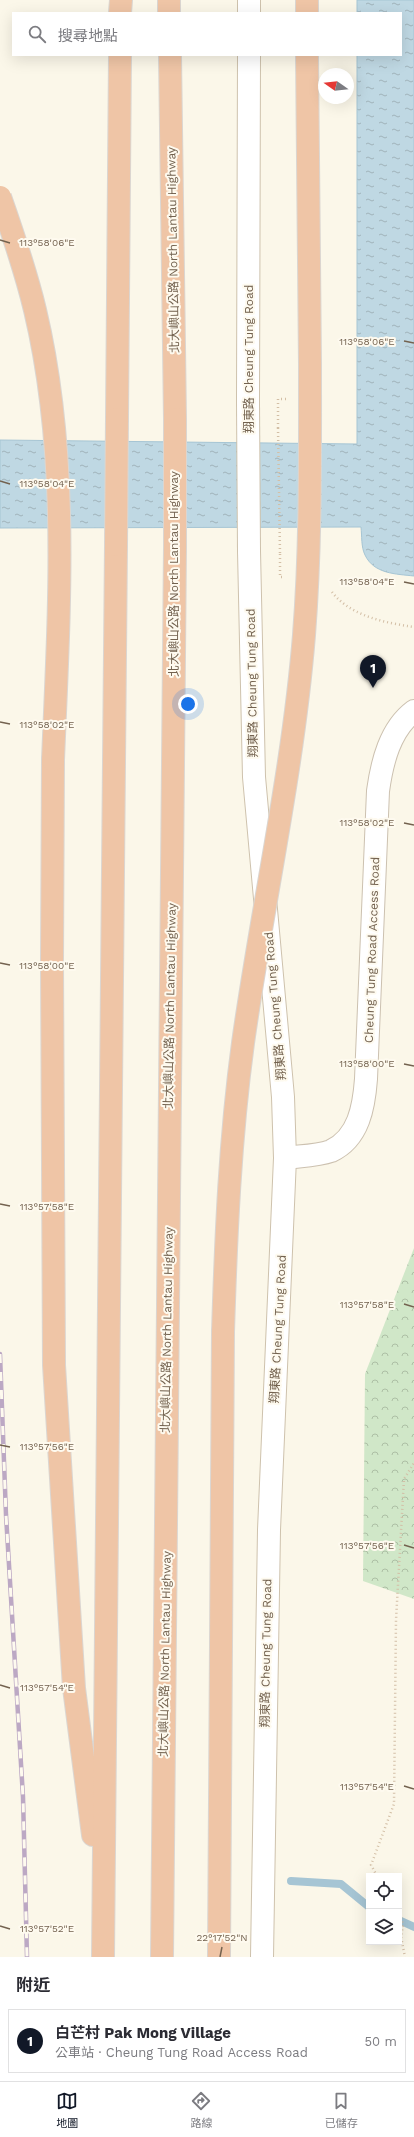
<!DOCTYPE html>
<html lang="zh-TW">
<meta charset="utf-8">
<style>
:root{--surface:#fff;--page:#f7f7f7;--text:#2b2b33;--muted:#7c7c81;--line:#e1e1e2;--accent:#111827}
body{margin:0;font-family:"Work Sans","Noto Sans TC",sans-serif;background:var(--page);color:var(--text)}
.controls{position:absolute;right:12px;bottom:12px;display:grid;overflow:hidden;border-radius:0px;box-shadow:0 4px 16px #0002}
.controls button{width:36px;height:36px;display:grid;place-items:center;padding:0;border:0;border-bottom:1px solid var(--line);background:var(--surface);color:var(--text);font:20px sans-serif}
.compass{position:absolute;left:318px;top:68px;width:36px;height:36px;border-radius:50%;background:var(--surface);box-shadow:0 4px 16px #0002;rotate:284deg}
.you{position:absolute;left:188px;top:704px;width:14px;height:14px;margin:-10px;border:3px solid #fff;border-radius:50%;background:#1a73e8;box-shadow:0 0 0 6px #1a73e833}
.badge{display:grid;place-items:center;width:26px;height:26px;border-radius:50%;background:var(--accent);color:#fff;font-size:13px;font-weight:700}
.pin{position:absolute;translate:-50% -33px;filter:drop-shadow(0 1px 2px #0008)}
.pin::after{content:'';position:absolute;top:21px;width:14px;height:12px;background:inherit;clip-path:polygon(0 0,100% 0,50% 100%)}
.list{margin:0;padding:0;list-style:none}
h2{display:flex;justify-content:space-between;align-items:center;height:52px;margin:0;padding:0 16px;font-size:17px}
h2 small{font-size:13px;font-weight:400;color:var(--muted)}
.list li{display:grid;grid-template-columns:26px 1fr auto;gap:12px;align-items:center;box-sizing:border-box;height:64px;margin:0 8px 8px;padding:0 8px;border:1px solid var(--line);border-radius:0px}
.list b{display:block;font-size:15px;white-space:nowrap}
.list p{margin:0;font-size:13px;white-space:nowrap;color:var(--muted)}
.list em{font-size:13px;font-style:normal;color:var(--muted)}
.icon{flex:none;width:22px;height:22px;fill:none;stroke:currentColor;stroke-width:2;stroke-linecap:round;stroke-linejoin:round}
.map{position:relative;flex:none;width:414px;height:1957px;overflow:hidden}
.search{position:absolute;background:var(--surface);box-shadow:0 4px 16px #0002;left:12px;right:12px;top:12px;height:44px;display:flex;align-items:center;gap:10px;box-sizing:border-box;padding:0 14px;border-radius:0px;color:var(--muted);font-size:15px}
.sheet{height:124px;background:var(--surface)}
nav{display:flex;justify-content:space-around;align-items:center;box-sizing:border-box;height:56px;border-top:1px solid var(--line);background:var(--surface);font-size:11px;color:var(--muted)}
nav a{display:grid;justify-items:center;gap:2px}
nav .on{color:var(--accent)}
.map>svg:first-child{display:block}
</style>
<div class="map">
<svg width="414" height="1957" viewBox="0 0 414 1957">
<defs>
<pattern id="forest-crowns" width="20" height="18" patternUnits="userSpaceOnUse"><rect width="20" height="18" fill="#d0e7c8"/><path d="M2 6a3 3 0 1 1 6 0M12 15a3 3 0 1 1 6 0" fill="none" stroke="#adbfa5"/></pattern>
<pattern id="water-ripples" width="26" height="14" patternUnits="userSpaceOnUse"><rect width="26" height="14" fill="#bfd8e3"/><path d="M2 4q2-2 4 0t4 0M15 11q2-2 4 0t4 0" fill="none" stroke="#a0b3ba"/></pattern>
</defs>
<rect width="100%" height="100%" fill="#fbf7e9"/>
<polygon fill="url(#forest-crowns)" points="414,1248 414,1599 363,1581 365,1374"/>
<path fill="url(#water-ripples)" stroke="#a6c5d4" d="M 357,0 L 414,0 L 414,576 C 396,574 374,574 365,555 C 361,547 362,536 361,527 L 0,528 L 0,440 L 357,444 L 357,55 L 401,55 L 401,13 L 357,13 Z"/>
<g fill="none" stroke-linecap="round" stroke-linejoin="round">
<g stroke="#a6c5d4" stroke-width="8">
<polyline points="291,1881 341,1884 369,1907"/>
<polyline points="399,1920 414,1927"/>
</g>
<g stroke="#ccc1b0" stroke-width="24">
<path id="street" d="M 285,1158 C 299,1156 317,1156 331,1151 C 359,1138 364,1106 366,1079 L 378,791 C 382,762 390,729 414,711"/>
</g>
<g stroke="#cec2ad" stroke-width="24">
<g id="secondary">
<polyline points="249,13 249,0"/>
<polyline points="248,402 249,55"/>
<polyline points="249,551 254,777 283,1097 285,1158 269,1530 262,1957"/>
</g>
</g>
<g stroke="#dbd6d1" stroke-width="24">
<g id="highway">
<polyline points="169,0 169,13"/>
<polyline points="307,0 307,13"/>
<polyline points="120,13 121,0"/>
<polyline points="170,55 175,419"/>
<polyline points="117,419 120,55"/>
<polyline points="53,760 52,963 54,1365 74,1688 93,1835"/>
<polyline points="103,1957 116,545"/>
<polyline points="162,1957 175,547"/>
<polyline points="219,1957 223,1332"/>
</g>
</g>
<g stroke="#d3bfa6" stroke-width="2.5" stroke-dasharray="1 3" stroke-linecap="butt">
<polyline points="278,428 278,399 286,399"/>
<polyline points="280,554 280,577 283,577"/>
<path d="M 332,592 C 350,616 386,623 414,627"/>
<polyline points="377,1876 371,1865 394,1804 396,1620 404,1479 414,1463"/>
<polyline points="399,1910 403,1925 401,1937 405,1957"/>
</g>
<use href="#street" stroke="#fff" stroke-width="22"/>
<use href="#secondary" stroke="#fff" stroke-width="22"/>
<use href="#highway" stroke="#efc5a6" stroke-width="22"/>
<g stroke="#bca8c4" stroke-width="4.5">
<polyline id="rail" points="0,1354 6,1515 23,1797 27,1957"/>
</g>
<use href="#rail" stroke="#fefaef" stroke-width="3" stroke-dasharray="9" stroke-linecap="butt"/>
<g stroke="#cec2ad" stroke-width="24" stroke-linecap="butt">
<polyline id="secondary-bridge" points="248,402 249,551"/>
</g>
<g stroke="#dbd6d1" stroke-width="24" stroke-linecap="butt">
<g id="highway-bridge">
<path d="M 0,197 C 13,234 26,272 35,310 C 70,457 59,611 53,760"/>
<polyline points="116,545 117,419"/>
<polyline points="175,547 175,419"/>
<path d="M 223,1332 C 226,1235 230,1139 243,1043 C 262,907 293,772 304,635 C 311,545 310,455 310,364 C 309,261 308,158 307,55"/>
</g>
</g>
<polyline stroke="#d3bfa6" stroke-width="2.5" stroke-dasharray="1 3" stroke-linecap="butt" points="278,428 280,554"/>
<use href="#secondary-bridge" stroke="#fff" stroke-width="22"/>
<use href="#highway-bridge" stroke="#efc5a6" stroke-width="22"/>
</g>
<path fill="none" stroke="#73624f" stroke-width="1.5" d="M 0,240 L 10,243M 404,341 L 414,343M 0,481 L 10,484M 404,582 L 414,584M 0,722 L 10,724M 404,823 L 414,825M 0,963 L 10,965M 404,1064 L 414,1066M 0,1204 L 10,1206M 404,1304 L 414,1307M 0,1445 L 10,1447M 404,1545 L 414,1548M 0,1685 L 10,1688M 404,1786 L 414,1789M 0,1926 L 10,1929M 220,1957 L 222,1947"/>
<g text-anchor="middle" stroke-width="4" stroke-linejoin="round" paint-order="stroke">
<g font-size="12" fill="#73624f" stroke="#fefaef">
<text transform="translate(173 250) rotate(-91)" y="4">北大嶼山公路 North Lantau Highway</text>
<text transform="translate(249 359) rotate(-90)" y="4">翔東路 Cheung Tung Road</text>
<text transform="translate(174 574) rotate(-90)" y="4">北大嶼山公路 North Lantau Highway</text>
<text transform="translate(252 683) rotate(-91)" y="4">翔東路 Cheung Tung Road</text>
<text transform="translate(372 950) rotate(-88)" y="4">Cheung Tung Road Access Road</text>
<text transform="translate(170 1006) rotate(-89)" y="4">北大嶼山公路 North Lantau Highway</text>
<text transform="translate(275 1006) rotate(-95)" y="4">翔東路 Cheung Tung Road</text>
<text transform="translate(278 1329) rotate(-87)" y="4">翔東路 Cheung Tung Road</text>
<text transform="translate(167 1330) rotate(-89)" y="4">北大嶼山公路 North Lantau Highway</text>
<text transform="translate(266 1653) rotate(-89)" y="4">翔東路 Cheung Tung Road</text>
<text transform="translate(165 1654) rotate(-89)" y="4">北大嶼山公路 North Lantau Highway</text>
</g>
</g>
<g font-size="10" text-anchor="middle" fill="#73624f" stroke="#fefaef" stroke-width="4" stroke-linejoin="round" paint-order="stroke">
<text x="47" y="246">113°58'06"E</text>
<text x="367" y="345">113°58'06"E</text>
<text x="47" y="487">113°58'04"E</text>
<text x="367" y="585">113°58'04"E</text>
<text x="47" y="728">113°58'02"E</text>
<text x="367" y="826">113°58'02"E</text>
<text x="47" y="969">113°58'00"E</text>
<text x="367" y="1067">113°58'00"E</text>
<text x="47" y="1210">113°57'58"E</text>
<text x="367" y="1308">113°57'58"E</text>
<text x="47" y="1450">113°57'56"E</text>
<text x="367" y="1549">113°57'56"E</text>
<text x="47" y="1691">113°57'54"E</text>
<text x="367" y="1790">113°57'54"E</text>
<text x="47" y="1932">113°57'52"E</text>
<text x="222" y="1941">22°17'52"N</text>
</g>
</svg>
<div class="controls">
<button><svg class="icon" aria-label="locate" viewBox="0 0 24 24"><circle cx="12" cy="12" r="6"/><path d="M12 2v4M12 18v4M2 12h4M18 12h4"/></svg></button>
<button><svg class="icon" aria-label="layers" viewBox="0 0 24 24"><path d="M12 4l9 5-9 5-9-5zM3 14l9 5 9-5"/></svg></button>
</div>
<svg class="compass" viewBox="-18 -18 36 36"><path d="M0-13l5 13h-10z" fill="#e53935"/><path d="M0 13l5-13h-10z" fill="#7c7c81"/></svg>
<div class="you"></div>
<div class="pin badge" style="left:373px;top:688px">1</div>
<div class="search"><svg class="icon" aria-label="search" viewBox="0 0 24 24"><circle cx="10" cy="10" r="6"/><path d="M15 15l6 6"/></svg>搜尋地點</div>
</div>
<section class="sheet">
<h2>附近<small></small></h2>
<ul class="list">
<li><span class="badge">1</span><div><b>白芒村 Pak Mong Village</b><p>公車站 · Cheung Tung Road Access Road</p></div><em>50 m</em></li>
</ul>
</section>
<nav>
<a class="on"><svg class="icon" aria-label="map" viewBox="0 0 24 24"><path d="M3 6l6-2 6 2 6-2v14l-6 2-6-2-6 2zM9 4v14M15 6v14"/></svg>地圖</a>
<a><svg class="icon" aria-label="directions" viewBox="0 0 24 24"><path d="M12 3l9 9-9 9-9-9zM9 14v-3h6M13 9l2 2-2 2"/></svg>路線</a>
<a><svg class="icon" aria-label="saved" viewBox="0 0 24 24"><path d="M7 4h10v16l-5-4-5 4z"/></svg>已儲存</a>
</nav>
